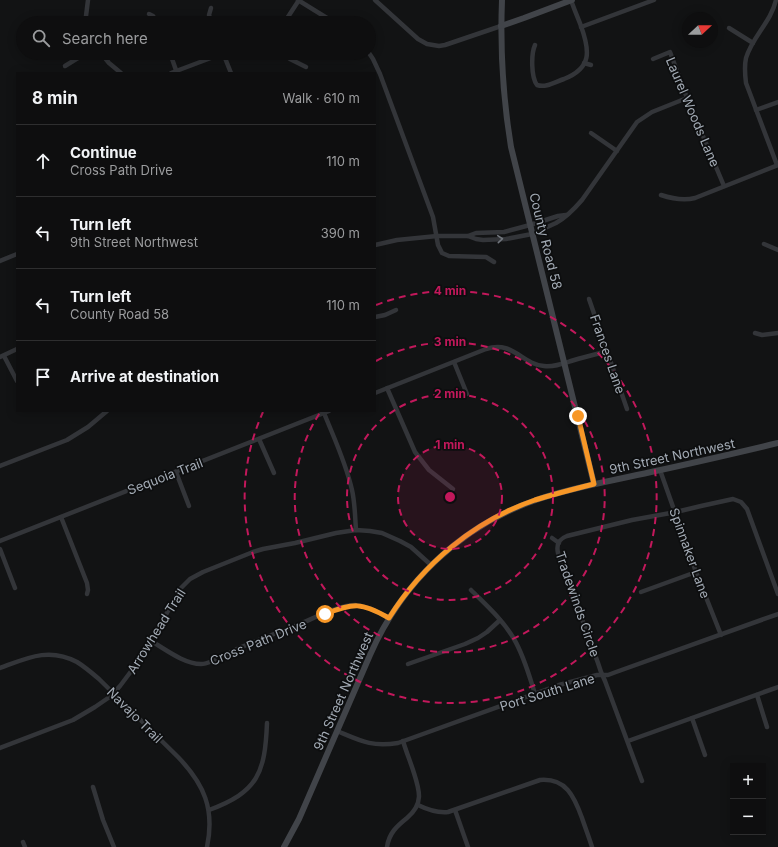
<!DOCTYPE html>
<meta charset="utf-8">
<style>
:root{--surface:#0e0e0f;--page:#1c1c1d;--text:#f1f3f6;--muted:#9b9c9e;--line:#2e2e2f}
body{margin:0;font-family:Inter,sans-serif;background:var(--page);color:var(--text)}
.controls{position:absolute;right:12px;bottom:12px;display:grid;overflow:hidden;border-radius:0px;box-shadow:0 2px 10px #0003}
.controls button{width:36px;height:36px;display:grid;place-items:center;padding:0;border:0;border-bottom:1px solid var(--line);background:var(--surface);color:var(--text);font:20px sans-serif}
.compass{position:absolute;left:682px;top:12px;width:36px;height:36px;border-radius:50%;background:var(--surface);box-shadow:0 2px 10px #0003;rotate:68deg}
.stop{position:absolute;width:12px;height:12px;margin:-9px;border:3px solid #f79727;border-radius:50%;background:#fff}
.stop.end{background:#f79727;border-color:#fff;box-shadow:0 1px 4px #0008}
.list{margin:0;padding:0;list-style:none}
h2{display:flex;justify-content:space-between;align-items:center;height:52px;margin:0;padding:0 16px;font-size:17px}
h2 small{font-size:13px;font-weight:400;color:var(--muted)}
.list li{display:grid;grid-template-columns:26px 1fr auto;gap:12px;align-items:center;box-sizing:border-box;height:72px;padding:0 16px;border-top:1px solid var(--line)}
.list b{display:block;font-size:15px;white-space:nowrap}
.list p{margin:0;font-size:13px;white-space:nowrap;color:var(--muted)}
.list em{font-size:13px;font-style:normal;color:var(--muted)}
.icon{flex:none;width:22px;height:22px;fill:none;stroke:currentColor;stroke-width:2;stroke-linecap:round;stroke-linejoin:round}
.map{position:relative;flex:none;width:778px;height:847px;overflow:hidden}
.search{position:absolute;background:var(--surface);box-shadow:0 2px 10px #0003;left:16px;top:16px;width:360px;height:44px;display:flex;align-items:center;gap:10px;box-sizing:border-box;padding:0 14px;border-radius:22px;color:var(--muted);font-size:15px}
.panel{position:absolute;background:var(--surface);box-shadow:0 2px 10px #0003;left:16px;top:72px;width:360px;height:340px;border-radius:0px}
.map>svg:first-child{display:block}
</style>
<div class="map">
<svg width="778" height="847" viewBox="0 0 778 847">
<rect width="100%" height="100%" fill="#121314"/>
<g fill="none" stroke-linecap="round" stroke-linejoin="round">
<g stroke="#333539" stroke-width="4.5">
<polyline points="298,0 335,23"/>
<polyline points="375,0 418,39 427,44 439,46 445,45 501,26"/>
<path d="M 776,0 C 771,22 752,37 746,58 C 744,67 745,75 746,83 L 777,165"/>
<polyline points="211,8 209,15 212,23"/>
<polyline points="149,14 153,16 158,23"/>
<polyline points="87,23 86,16 88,0"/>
<polyline points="284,23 299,0"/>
<polyline points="581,27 654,0"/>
<polyline points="729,28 753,43"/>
<path d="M 535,45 C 531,54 531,77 537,85 C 546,88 555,82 564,79 C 592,68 590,51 581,26 C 578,18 574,9 571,0"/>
<polyline points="101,53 109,63 121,73"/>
<polyline points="170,53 177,73"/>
<polyline points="223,53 231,73"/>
<polyline points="282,53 290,59 306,67"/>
<polyline points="369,53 373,59 380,74 433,217 438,245 442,253 449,256 486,257 494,262"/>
<polyline points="653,59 670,52 687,98 724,186"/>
<polyline points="584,63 591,65"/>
<polyline points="65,66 86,53"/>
<polyline points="171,73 224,53"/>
<polyline points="756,110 778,102"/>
<polyline points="591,133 617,151"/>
<path d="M 661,195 C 673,199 683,201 695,198 L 778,165"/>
<polyline points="468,236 476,233 504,232 530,225 558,216 566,215"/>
<polyline points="764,244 778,250"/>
<path d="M 375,245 L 397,240 L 437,236 L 468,236 L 476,239 L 483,240 L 506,239 L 532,234 L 556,223 C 565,218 576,207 582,200 L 637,122 L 652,112 L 687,98"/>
<polyline points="0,261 17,254"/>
<polyline points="589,299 627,409"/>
<polyline points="375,317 385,315 396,310"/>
<polyline points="755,333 762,335 778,333"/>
<polyline points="4,356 17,381"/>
<polyline points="0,357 17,349"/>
<polyline points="454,362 467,394"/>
<polyline points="387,388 415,452 429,470 453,489"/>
<path d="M 375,393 L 486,349 C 513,340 521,364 544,366 C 554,367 562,364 571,361 C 583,357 595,355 607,351"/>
<path d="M 324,413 C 334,438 346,463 352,490 C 355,503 355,517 356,530"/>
<polyline points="259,439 274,473"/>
<polyline points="0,466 67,440 88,427 107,411"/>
<polyline points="660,470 696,572 721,635"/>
<polyline points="176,472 189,506"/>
<polyline points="61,517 87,583 88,590 87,594"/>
<polyline points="552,538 559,543"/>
<polyline points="0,541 329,411"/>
<polyline points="0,549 15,588"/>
<path d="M 471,590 C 486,605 503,620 514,639 C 524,656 529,675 535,694"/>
<polyline points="641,592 696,572"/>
<path d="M 151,641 C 165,649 184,664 201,664 C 211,664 227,654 237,649 C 258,640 279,632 300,624 C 314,618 339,605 355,605 C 368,606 377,612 389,618"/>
<polyline points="408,664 465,644 478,638 487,632 500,620"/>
<path d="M 0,668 C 27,658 49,647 77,662 C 85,667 92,673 99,679 L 178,757 C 204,784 215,809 207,847"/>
<polyline points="757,695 767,727"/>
<polyline points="692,718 705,755"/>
<path d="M 337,731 C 361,741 371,747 398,743 L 559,685 L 597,675 L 608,675 L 616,672 L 778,614"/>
<polyline points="628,741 778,687"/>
<polyline points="0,748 73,720 95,707 111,696 120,686 132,670 151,641 181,588 190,579 203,572 253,552 263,549 295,543 336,533 356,530 370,531 382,533 400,541 411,547 431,565"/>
<path d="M 642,781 L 605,681 L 601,672 L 598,663 L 558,553 C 556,544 559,539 567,536 L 632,520 L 676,512 L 701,506 L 733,499 L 741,502 L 747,509 L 778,594"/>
<polyline points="93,787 103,820 114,847"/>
<path d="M 418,805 C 428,810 437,813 448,812 L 540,780 C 566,778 574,796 582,818 C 585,827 589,837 592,847"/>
<path d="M 209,810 C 258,792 265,773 267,723"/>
<polyline points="455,810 468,847"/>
<polyline points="23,842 25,847"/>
<path d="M 387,847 C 389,833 397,826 407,818 C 425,803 419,789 413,770 C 410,761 406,751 403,741"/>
</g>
<g stroke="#414449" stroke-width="6">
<path d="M 502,0 C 500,50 503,98 511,147 L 594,484"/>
<polyline points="501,26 524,18 572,0"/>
<path d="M 284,847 L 299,819 L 370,655 C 402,582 461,526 536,500 C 573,487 612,481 651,472 C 693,463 736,453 778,443"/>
</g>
</g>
<defs><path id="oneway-chevron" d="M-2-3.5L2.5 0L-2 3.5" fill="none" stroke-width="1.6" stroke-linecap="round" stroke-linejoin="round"/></defs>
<use stroke="#71767d" href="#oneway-chevron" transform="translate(500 239) rotate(-5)"/>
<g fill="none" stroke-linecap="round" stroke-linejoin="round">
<path stroke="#f79727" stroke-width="5" d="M 325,614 C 354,603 361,602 389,618 C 423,564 474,521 535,500 C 554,494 574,489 594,484 L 578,416"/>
</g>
<circle cx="450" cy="497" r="52" fill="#c2185b" fill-opacity=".12"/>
<g fill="none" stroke="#c2185b" stroke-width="2" stroke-dasharray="7 5">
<circle cx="450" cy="497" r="52"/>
<circle cx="450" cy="497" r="103"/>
<path d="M376 361A155 155 0 1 1 321 411"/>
<path d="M376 305A206 206 0 1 1 263 412"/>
</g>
<g text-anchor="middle" stroke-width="3.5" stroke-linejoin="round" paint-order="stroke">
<g font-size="13" fill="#a3abb5" stroke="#0d0e0f">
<text transform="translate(693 112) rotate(67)" y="5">Laurel Woods Lane</text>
<text transform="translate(546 241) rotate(76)" y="5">County Road 58</text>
<text transform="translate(608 354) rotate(71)" y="5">Frances Lane</text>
<text transform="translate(672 456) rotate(-12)" y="5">9th Street Northwest</text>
<text transform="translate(165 476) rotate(-21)" y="5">Sequoia Trail</text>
<text transform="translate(690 553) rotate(70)" y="5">Spinnaker Lane</text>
<text transform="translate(578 604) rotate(71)" y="5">Tradewinds Circle</text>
<text transform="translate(156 631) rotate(-58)" y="5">Arrowhead Trail</text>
<text transform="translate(258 642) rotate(-22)" y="5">Cross Path Drive</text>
<text transform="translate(343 691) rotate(-66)" y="5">9th Street Northwest</text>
<text transform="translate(547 692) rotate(-17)" y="5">Port South Lane</text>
<text transform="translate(135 715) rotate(45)" y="5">Navajo Trail</text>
</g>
</g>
<circle cx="450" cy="497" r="6" fill="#c2185b" stroke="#0d0e0f" stroke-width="2"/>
<g font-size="12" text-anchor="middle" font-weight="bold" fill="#c2185b" stroke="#0d0e0f" stroke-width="3.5" stroke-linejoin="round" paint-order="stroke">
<text x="450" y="295">4 min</text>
<text x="450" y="346">3 min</text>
<text x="450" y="398">2 min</text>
<text x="450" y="449">1 min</text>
</g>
</svg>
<div class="controls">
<button>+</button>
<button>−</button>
</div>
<svg class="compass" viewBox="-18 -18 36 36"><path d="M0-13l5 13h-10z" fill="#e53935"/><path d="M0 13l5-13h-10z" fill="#9b9c9e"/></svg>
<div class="stop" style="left:325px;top:614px"></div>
<div class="stop end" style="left:578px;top:416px"></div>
<div class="search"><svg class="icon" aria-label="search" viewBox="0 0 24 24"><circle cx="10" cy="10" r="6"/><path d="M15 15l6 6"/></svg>Search here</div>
<section class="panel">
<h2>8 min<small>Walk · 610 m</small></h2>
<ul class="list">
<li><svg class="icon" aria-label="ahead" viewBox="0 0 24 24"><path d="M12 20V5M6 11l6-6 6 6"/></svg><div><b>Continue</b><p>Cross Path Drive</p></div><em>110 m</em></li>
<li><svg class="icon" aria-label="left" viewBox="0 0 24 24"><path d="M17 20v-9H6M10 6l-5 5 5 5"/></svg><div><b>Turn left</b><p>9th Street Northwest</p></div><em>390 m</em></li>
<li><svg class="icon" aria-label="left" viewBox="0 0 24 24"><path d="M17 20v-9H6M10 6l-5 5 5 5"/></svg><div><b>Turn left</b><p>County Road 58</p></div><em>110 m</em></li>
<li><svg class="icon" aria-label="arrive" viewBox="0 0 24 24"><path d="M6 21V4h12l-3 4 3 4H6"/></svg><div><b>Arrive at destination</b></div></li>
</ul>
</section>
</div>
